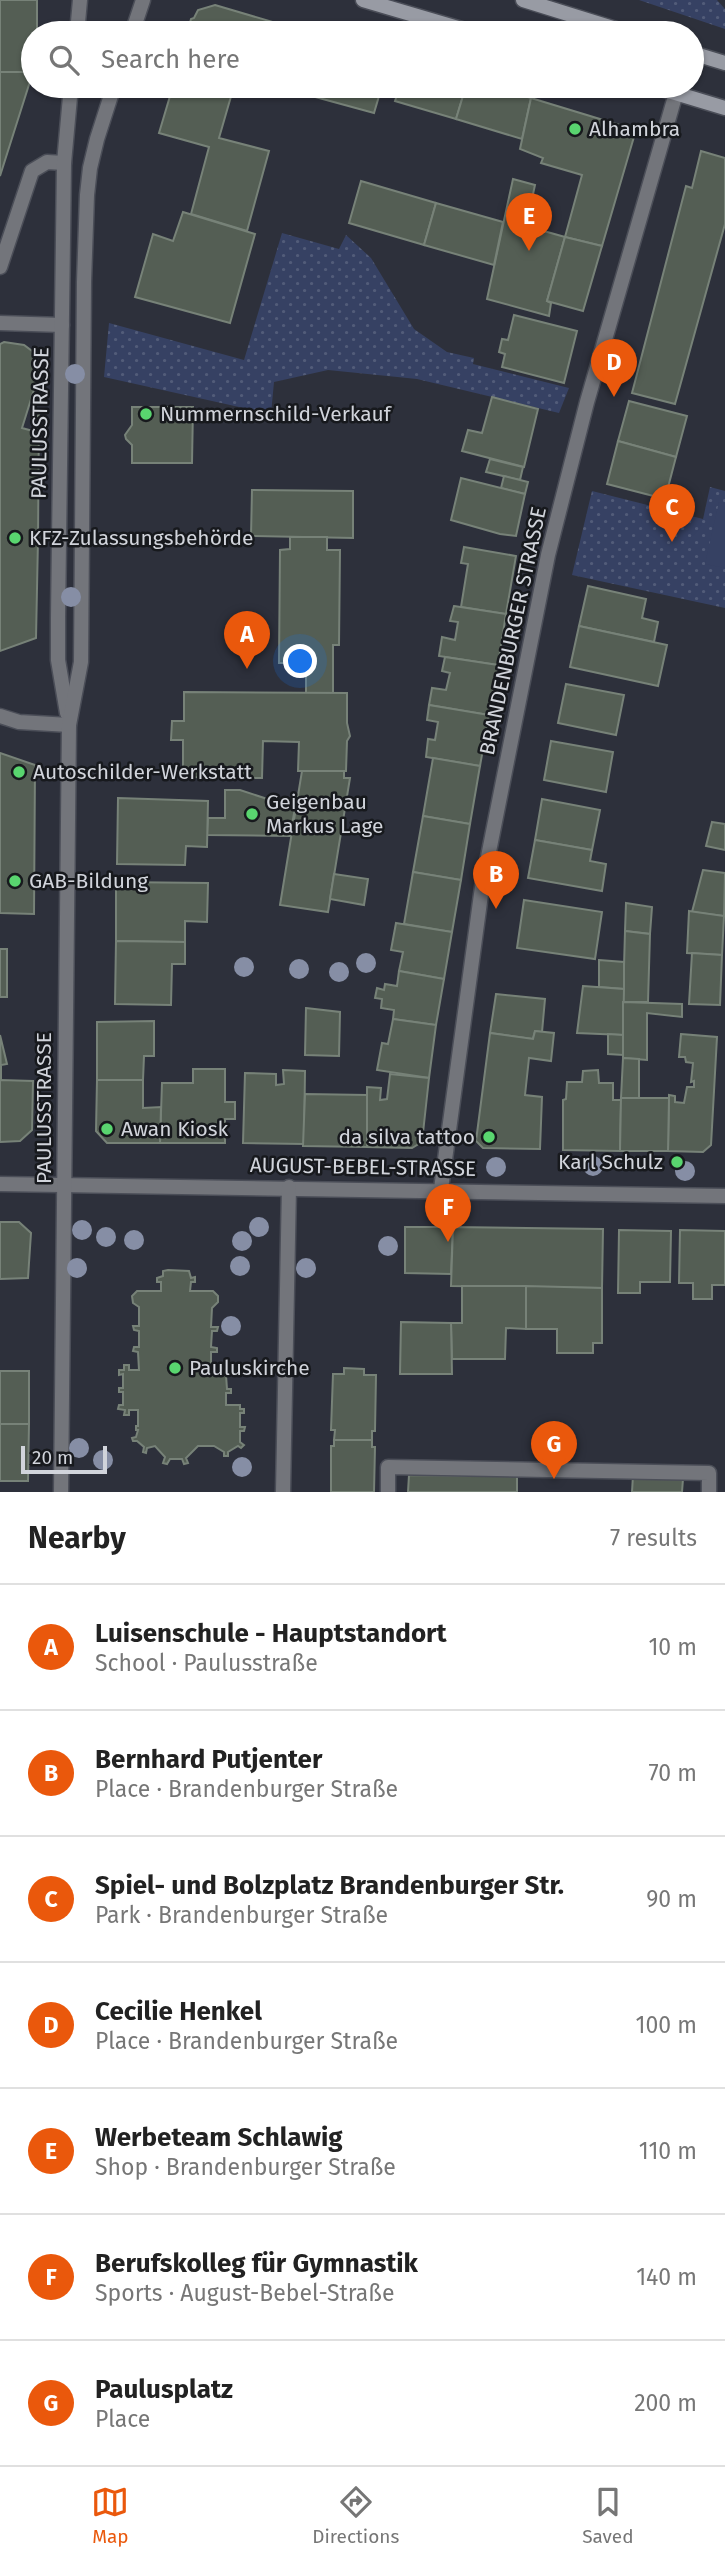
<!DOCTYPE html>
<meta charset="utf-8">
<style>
:root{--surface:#fff;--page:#f2f2f2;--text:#222;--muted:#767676;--line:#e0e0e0;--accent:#ea580c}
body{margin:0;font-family:"Fira Sans",sans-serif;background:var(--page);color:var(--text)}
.scale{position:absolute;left:21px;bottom:18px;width:86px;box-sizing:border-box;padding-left:7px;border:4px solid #d1d4db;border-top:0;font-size:19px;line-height:24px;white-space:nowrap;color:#d1d4db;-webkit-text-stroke:5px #17191d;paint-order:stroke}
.you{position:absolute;left:301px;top:662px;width:24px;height:24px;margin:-18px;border:5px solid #fff;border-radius:50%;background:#1a73e8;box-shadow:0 0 0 10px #1a73e833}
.badge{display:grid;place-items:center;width:46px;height:46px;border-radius:50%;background:var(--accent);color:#fff;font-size:23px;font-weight:700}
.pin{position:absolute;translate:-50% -58px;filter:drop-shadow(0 2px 4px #0008)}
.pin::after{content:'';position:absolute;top:37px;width:24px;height:21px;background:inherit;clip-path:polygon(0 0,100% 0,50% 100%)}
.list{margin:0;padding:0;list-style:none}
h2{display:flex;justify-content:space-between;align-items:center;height:91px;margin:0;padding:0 28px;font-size:30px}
h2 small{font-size:23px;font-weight:400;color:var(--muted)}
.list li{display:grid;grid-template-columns:46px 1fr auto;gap:21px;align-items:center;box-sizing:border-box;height:126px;padding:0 28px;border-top:2px solid var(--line)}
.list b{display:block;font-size:26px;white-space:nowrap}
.list p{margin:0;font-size:23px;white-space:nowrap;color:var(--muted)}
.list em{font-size:23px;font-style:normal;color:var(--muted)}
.icon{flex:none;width:38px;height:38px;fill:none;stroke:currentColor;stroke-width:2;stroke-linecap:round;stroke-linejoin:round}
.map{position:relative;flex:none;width:725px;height:1492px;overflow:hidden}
.search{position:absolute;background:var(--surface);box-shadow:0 2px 5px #0004;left:21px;right:21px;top:21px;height:77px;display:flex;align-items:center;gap:18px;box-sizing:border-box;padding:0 24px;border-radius:38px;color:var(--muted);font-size:26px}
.sheet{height:973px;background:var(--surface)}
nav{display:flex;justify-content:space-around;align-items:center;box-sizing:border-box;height:98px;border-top:2px solid var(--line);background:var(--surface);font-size:19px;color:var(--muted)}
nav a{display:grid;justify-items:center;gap:4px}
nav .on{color:var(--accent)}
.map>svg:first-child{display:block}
</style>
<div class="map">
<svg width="725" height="1492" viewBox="0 0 725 1492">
<defs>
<pattern id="grass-dots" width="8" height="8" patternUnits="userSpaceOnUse" patternTransform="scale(1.75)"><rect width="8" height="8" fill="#364163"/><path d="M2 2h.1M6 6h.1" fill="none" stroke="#525c79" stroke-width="1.8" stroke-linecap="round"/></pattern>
</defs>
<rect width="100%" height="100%" fill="#2d303b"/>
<g fill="url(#grass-dots)">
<polygon points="639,0 717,0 725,9 725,29"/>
<polygon points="282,233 339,249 346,235 371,258 414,329 447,352 474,358 473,364 569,388 559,413 417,379 328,370 274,382 271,414 104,377 109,323 244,360"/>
<polygon points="710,487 725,491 725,608 572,575 592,491 703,519"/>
</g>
<polygon fill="#364163" points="719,502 725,504 725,568 705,564"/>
<g fill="#545e54" stroke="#778278" stroke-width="2">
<polygon points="0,0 37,0 37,33 33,33 33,72 0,72"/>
<polygon points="215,5 310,33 187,33 191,19 194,18 198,10"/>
<polygon points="0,72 33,72 0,176"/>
<polygon points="173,86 234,86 219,138 269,151 247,231 191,214 209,147 159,133"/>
<polygon points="275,86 382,86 374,113"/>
<polygon points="400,86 466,86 456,119 395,101"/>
<polygon points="466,86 491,86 531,98 522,139 456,119"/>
<polygon points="531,98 636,130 602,246 565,237 582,175 541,163 543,158 520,149"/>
<polygon points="701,151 725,158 725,224 675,404 632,393 686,186 692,188"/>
<polygon points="513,179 535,185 526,226 565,237 547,301 551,303 549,316 487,299"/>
<polygon points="361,181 436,203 424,245 349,223"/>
<polygon points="436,203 503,222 494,265 424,245"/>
<polygon points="183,212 255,234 230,323 135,297 153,234 173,241"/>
<polygon points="565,237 602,246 583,311 547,301"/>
<polygon points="514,315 577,331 564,383 502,367 505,354 499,352 502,339 508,340"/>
<polygon points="4,342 24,345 32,351 39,369 37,380 22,428 33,431 39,413 38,539 36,638 0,651 0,344"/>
<polygon points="492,397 538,409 524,467 462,451 468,430 482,433"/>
<polygon points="629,401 687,416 676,457 618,441"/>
<polygon points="132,407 193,407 192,463 132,463 132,445 126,439 125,435 132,425"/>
<polygon points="618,441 676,457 665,499 607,484"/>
<polygon points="490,459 523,467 520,480 486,472"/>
<polygon points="504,476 528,482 525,494 501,488"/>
<polygon points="461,478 525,494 516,536 500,534 451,520"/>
<polygon points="252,490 353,491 353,538 251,536"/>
<polygon points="290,537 327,537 327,550 340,550 339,645 333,645 333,693 306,693 306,663 279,663 280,550 290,549"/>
<polygon points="464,547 516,556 506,614 461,607 468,564 461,563"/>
<polygon points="588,586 646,599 642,618 658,622 654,642 579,626"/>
<polygon points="454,606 506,614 498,665 439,656 442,637 455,640 458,622 450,621"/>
<polygon points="579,626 667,645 658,686 570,667"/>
<polygon points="445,657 498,665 489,715 429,705 432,688 446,690 450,673 442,671"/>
<polygon points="566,684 624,695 616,735 558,723"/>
<polygon points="184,692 347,693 347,723 350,736 347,741 346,771 298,771 299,742 263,741 262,778 183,777 183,740 171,740 172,721 184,721"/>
<polygon points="429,705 489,715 480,766 426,757 428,739 435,740 438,722 427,720"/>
<polygon points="551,741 613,752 606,792 544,780"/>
<polygon points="0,753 35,765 34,914 0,913"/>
<polygon points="433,758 480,766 470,824 423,816"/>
<polygon points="302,771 344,771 344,778 350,778 328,912 280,905"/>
<polygon points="225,790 240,790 295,808 290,836 207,835 208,818 225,818"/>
<polygon points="118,798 208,801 207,847 186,846 185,865 117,864"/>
<polygon points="542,799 600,810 592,850 535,840"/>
<polygon points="423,816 470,824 461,880 413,872"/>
<polygon points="712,822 725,824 725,850 706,846"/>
<polygon points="535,840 592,850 590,861 606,864 602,891 528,878"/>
<polygon points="703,870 725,873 724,916 692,912"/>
<polygon points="413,872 461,880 452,932 404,924"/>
<polygon points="334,874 368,879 364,905 330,899"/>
<polygon points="116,882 208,883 207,922 185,921 185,942 116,941"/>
<polygon points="524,900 602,912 595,959 517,948"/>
<polygon points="626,903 652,907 650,934 625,931"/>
<polygon points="689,911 724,916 722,955 687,953"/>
<polygon points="396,923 452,932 444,979 399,971 403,952 391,950"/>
<polygon points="625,931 650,934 648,1002 623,1002"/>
<polygon points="116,941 185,942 185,964 172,964 171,1005 115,1004"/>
<rect x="0" y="949" width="7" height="48"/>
<polygon points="692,953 722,955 720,1005 689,1004"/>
<polygon points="599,960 624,962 624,989 599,987"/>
<polygon points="399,971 444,979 436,1025 393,1019 394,1010 381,1008 382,999 375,998 377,988 384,990 385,984 397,986"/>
<polygon points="583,986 624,989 623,1035 577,1033"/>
<polygon points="496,994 545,999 542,1032 535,1031 533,1039 490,1033"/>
<polygon points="623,1002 682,1004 682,1017 647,1013 647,1060 623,1058"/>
<polygon points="306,1008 340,1012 339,1056 305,1055"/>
<polygon points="393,1019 436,1025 429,1078 377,1070 382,1043 388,1044"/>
<polygon points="154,1021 154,1056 144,1056 143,1080 97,1080 97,1022"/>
<polygon points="535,1031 554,1033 551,1061 529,1058 525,1095 542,1097 540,1149 483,1148 476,1141 490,1033 533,1039"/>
<polygon points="608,1034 623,1035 623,1055 608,1054"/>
<polygon points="681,1034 717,1037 711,1145 703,1152 668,1151 669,1095 675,1096 675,1102 684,1103 687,1087 694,1087 694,1081 691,1082 693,1063 686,1062 685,1057 679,1057"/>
<polygon points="0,1035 7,1064 1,1065 1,1080"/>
<polygon points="623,1058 639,1059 639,1098 621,1098"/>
<polygon points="193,1069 225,1069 225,1102 235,1102 235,1119 225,1119 225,1143 160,1143 162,1083 193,1083"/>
<polygon points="283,1070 305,1071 304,1144 243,1143 245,1073 276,1074 276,1085 284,1084"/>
<polygon points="598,1070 599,1083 613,1083 613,1100 621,1100 620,1151 563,1150 563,1100 566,1099 567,1082 582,1082 583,1071"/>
<polygon points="390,1074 429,1078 422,1142 412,1148 367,1147 367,1087 381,1088 380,1100 387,1099"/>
<polygon points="0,1080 33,1081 32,1130 20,1141 0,1142"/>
<polygon points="97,1080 143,1080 143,1108 161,1107 160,1143 107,1143 96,1131"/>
<polygon points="305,1094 367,1095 367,1147 303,1146"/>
<polygon points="621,1098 669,1098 668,1151 620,1151"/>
<polygon points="0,1222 19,1222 31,1233 28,1278 0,1279"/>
<polygon points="405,1227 453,1227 451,1274 405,1273"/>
<polygon points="453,1227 603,1229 602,1288 451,1286"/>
<polygon points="619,1230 671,1231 670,1282 640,1282 640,1293 618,1293"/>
<polygon points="680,1230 725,1231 725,1285 712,1285 712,1299 693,1299 693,1283 679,1283"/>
<polygon points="168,1270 189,1271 191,1278 195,1277 195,1282 191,1282 190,1291 213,1291 218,1296 218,1302 212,1308 211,1327 218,1327 217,1331 212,1331 211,1347 217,1348 217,1352 211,1352 211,1371 223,1371 223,1366 226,1366 226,1371 231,1371 231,1375 226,1375 227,1389 231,1389 231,1393 226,1393 226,1405 240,1405 240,1409 244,1409 244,1413 240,1413 240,1427 245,1427 244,1431 240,1431 240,1442 244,1445 241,1448 238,1446 228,1452 228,1456 224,1456 224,1452 214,1446 198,1446 186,1458 188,1463 184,1464 182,1459 170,1459 167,1464 163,1463 165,1457 155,1446 147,1448 146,1453 143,1452 144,1447 137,1441 133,1441 132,1438 136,1437 138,1430 136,1430 136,1426 138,1426 138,1410 129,1410 129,1415 124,1415 125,1410 118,1409 119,1405 123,1405 123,1392 119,1392 119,1388 123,1388 123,1374 119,1375 119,1370 124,1370 124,1365 129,1365 129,1370 139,1370 138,1352 133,1351 134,1347 139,1347 139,1331 134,1330 133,1326 139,1326 139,1307 133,1303 132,1296 137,1291 161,1291 161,1282 157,1282 157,1278 163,1276 163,1271"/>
<polygon points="462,1286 526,1286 526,1329 506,1328 505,1359 452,1359 451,1323 462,1323"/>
<polygon points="526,1286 602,1288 602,1343 593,1343 593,1353 557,1353 557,1329 526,1329"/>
<polygon points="401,1322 451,1323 452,1374 400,1374"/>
<polygon points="344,1368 364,1369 364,1375 376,1375 375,1431 372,1431 372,1440 334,1440 335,1430 331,1430 333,1374 344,1374"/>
<rect x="0" y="1371" width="29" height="53"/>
<polygon points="0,1424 29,1424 28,1481 0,1481"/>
<polygon points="334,1440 372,1440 372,1447 375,1447 374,1492 331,1492 331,1446 334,1446"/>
<polygon points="409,1475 517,1476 517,1492 408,1492"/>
<polygon points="633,1475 683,1479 682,1492 632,1492"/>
</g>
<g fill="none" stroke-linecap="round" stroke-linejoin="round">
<g stroke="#4b4e58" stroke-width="17">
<g id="lane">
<polyline points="0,267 32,171 47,162 64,163"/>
<polyline points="0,323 62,325"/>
<polyline points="388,1492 388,1467 709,1473 709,1492"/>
</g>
</g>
<g stroke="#4b4e58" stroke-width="17">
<g id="street">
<polyline points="77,33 80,0"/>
<polyline points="132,33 143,0"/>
<polyline points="67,713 58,660 58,617 64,163 71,86"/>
<polyline points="0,716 19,722 69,725"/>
<polyline points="0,1184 725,1196"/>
<polyline points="441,1189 482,887 548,555 587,402 676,93"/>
<polyline points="61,1492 69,725 81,662 84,282 87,195 90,168 97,139 114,86"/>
<polyline points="283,1492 289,1187"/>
</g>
</g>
<g stroke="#4b4e58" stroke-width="17">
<g id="secondary">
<polyline points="363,0 475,33"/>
<polyline points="523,0 629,33"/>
<polyline points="692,53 725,63"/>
<polyline points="652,86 725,108"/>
</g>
</g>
<use href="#lane" stroke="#73757b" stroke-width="14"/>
<use href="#street" stroke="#73757b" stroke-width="14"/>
<use href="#secondary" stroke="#989ba4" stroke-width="14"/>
</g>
<g fill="#868ea5">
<circle cx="75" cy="374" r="10"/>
<circle cx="71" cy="597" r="10"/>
<circle cx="366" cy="963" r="10"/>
<circle cx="244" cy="967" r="10"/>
<circle cx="299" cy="969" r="10"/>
<circle cx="339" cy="972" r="10"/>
<circle cx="593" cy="1166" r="10"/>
<circle cx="496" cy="1167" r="10"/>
<circle cx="685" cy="1171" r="10"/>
<circle cx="259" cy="1227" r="10"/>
<circle cx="82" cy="1230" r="10"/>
<circle cx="106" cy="1237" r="10"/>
<circle cx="134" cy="1240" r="10"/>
<circle cx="242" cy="1241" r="10"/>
<circle cx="388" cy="1246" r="10"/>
<circle cx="240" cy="1266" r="10"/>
<circle cx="77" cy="1268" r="10"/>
<circle cx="306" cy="1268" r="10"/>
<circle cx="231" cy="1326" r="10"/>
<circle cx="79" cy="1448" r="10"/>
<circle cx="103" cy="1460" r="10"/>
<circle cx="242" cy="1467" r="10"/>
</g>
<g fill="#59d56f" stroke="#17191d" stroke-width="2.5">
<circle cx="575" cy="129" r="7"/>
<circle cx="146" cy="414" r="7"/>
<circle cx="15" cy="538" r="7"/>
<circle cx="19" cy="772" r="7"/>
<circle cx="252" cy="814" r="7"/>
<circle cx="15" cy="881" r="7"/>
<circle cx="107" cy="1129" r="7"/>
<circle cx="489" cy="1137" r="7"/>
<circle cx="677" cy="1162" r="7"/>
<circle cx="175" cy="1368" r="7"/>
</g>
<g text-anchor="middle" stroke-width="5" stroke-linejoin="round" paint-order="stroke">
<g font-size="21" fill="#d1d4db" stroke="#17191d" text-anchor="start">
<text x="589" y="136">Alhambra</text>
<text x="160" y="421">Nummernschild-Verkauf</text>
<text x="29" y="545">KFZ-Zulassungsbehörde</text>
<text x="33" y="779">Autoschilder-Werkstatt</text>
<text x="266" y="809">Geigenbau<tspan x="266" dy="24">Markus Lage</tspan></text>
<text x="29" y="888">GAB-Bildung</text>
<text x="121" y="1136">Awan Kiosk</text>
<text x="475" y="1144" text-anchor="end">da silva tattoo</text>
<text x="663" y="1169" text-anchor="end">Karl Schulz</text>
<text x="189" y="1375">Pauluskirche</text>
</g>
<g font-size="21" fill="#d1d4db" stroke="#17191d">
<text transform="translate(40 423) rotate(-89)" y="7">PAULUSSTRASSE</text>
<text transform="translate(513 631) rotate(-78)" y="7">BRANDENBURGER STRASSE</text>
<text transform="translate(44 1108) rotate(-90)" y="7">PAULUSSTRASSE</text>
<text transform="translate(363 1167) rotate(1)" y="7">AUGUST-BEBEL-STRASSE</text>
</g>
</g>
</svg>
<div class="scale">20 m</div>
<div class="you"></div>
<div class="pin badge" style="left:247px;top:669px">A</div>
<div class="pin badge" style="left:496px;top:909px">B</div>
<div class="pin badge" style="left:672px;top:542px">C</div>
<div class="pin badge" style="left:614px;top:397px">D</div>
<div class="pin badge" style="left:529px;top:251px">E</div>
<div class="pin badge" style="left:448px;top:1242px">F</div>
<div class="pin badge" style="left:554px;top:1479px">G</div>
<div class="search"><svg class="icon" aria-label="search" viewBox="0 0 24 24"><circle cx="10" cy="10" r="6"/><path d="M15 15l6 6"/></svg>Search here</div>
</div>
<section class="sheet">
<h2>Nearby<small>7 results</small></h2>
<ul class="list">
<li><span class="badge">A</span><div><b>Luisenschule - Hauptstandort</b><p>School · Paulusstraße</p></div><em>10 m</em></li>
<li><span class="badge">B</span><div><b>Bernhard Putjenter</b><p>Place · Brandenburger Straße</p></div><em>70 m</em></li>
<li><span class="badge">C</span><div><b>Spiel- und Bolzplatz Brandenburger Str.</b><p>Park · Brandenburger Straße</p></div><em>90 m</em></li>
<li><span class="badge">D</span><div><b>Cecilie Henkel</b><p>Place · Brandenburger Straße</p></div><em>100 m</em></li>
<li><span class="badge">E</span><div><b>Werbeteam Schlawig</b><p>Shop · Brandenburger Straße</p></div><em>110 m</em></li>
<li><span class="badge">F</span><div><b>Berufskolleg für Gymnastik</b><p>Sports · August-Bebel-Straße</p></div><em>140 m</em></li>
<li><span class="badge">G</span><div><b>Paulusplatz</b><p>Place</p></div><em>200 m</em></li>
</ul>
</section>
<nav>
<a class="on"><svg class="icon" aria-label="map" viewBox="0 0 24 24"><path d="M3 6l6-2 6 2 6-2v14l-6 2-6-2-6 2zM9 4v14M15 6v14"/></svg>Map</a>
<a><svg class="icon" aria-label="directions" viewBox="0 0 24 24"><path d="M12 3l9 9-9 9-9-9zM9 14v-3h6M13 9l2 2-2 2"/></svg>Directions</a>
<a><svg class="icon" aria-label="saved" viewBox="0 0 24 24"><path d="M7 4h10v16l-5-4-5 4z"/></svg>Saved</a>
</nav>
